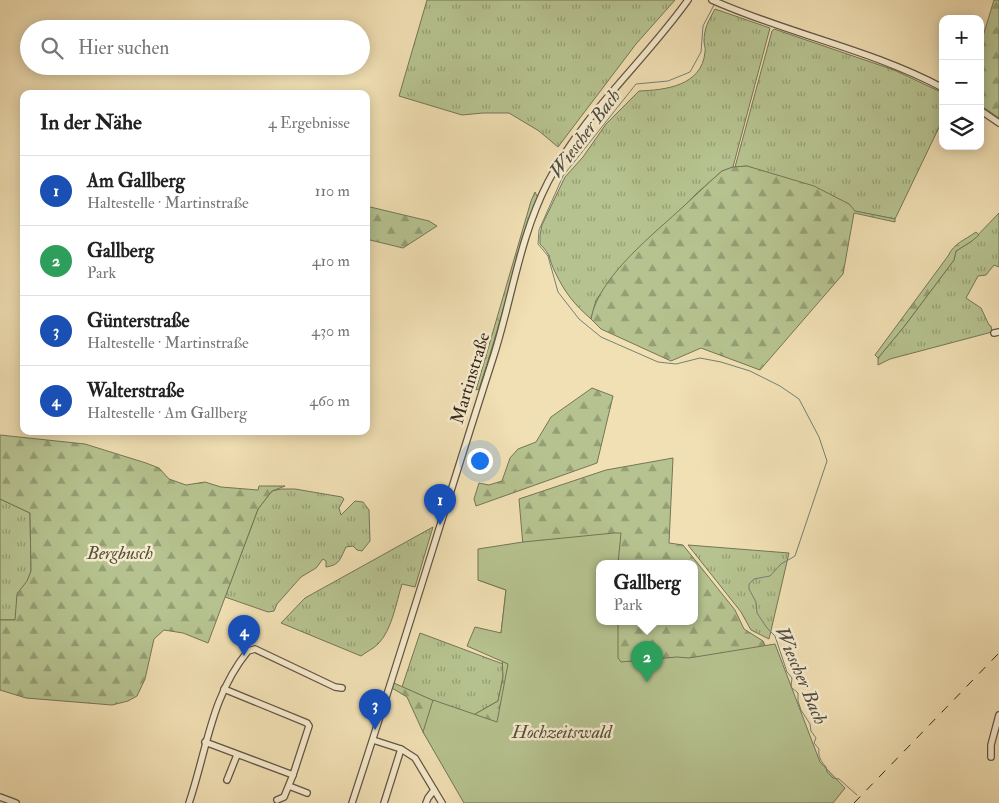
<!DOCTYPE html>
<html lang="de">
<meta charset="utf-8">
<style>
:root{--surface:#fff;--page:#f2f2f2;--text:#222;--muted:#767676;--line:#e0e0e0;--accent:#b45309}
body{margin:0;font-family:"IM FELL Double Pica",serif;background:var(--page);color:var(--text)}
.controls{position:absolute;right:15px;top:15px;display:grid;overflow:hidden;border-radius:10px;box-shadow:0 2px 12px #0003}
.controls button{width:45px;height:45px;display:grid;place-items:center;padding:0;border:0;border-bottom:1px solid var(--line);background:var(--surface);color:var(--text);font:25px sans-serif}
.you{position:absolute;left:479px;top:460px;width:18px;height:18px;margin:-12px;border:4px solid #fff;border-radius:50%;background:#1a73e8;box-shadow:0 0 0 8px #1a73e833}
.badge{display:grid;place-items:center;width:32px;height:32px;border-radius:50%;background:var(--accent);color:#fff;font-size:16px;font-weight:700}
.pin{position:absolute;translate:-50% -41px;filter:drop-shadow(0 1px 2px #0008)}
.pin::after{content:'';position:absolute;top:26px;width:18px;height:15px;background:inherit;clip-path:polygon(0 0,100% 0,50% 100%)}
.popup{position:absolute;left:596px;top:560px;width:102px;height:65px;box-sizing:border-box;display:grid;place-content:center;border-radius:10px;background:var(--surface);filter:drop-shadow(0 1px 4px #0005);font-size:16px;white-space:nowrap;color:var(--muted)}
.popup b{font-size:19px;color:var(--text)}
.popup::after{content:'';position:absolute;left:50%;top:100%;margin-left:-10px;border:10px solid transparent;border-top-color:var(--surface)}
.list{margin:0;padding:0;list-style:none}
h2{display:flex;justify-content:space-between;align-items:center;height:65px;margin:0;padding:0 20px;font-size:21px}
h2 small{font-size:16px;font-weight:400;color:var(--muted)}
.list li{display:grid;grid-template-columns:32px 1fr auto;gap:15px;align-items:center;box-sizing:border-box;height:70px;padding:0 20px;border-top:1px solid var(--line)}
.list b{display:block;font-size:19px;white-space:nowrap}
.list p{margin:0;font-size:16px;white-space:nowrap;color:var(--muted)}
.list em{font-size:16px;font-style:normal;color:var(--muted)}
.icon{flex:none;width:28px;height:28px;fill:none;stroke:currentColor;stroke-width:2;stroke-linecap:round;stroke-linejoin:round}
.map{position:relative;flex:none;width:999px;height:803px;overflow:hidden}
.search{position:absolute;background:var(--surface);box-shadow:0 2px 12px #0003;left:20px;top:20px;width:350px;height:55px;display:flex;align-items:center;gap:12px;box-sizing:border-box;padding:0 18px;border-radius:28px;color:var(--muted);font-size:19px}
.panel{position:absolute;background:var(--surface);box-shadow:0 2px 12px #0003;left:20px;top:90px;width:350px;height:345px;border-radius:10px}
.map>svg:first-child{display:block}
</style>
<div class="map">
<svg width="999" height="803" viewBox="0 0 999 803">
<defs>
<pattern id="grass-tufts" width="24" height="20" patternUnits="userSpaceOnUse" patternTransform="scale(1.25)"><rect width="24" height="20" fill="#b6c390"/><path d="M3 7l-1-3M5 7V3M7 7l1-3M15 17l-1-3M17 17v-4M19 17l1-3" fill="none" stroke="#959e75"/></pattern>
<pattern id="forest-firs" width="22" height="20" patternUnits="userSpaceOnUse" patternTransform="scale(1.25)"><rect width="22" height="20" fill="#b6c390"/><path d="M5 1l3.5 6h-7zM16 11l3.5 6h-7z" fill="#959e75"/></pattern>
</defs>
<rect width="100%" height="100%" fill="#f1e0b4"/>
<filter id="stains"><feTurbulence type="fractalNoise" baseFrequency=".004" numOctaves="4"/><feColorMatrix values="0 0 0 0 .2 0 0 0 0 .09 0 0 0 0 .02 0 0 0 .5 -.17"/></filter>
<radialGradient id="worn" r=".72"><stop offset=".6" stop-color="#630" stop-opacity="0"/><stop offset="1" stop-color="#630" stop-opacity=".3"/></radialGradient>
<g fill="url(#grass-tufts)" stroke="#757557">
<polygon points="427,0 675,0 636,44 558,147 539,131 509,113 483,113 462,115 399,96"/>
<path d="M 715,9 L 770,28 L 733,167 L 722,171 L 696,194 L 610,281 L 596,300 L 591,319 C 574,304 565,293 555,272 C 548,258 552,256 540,244 L 540,235 L 542,225 L 565,177 L 583,157 L 606,124 L 639,91 C 665,90 702,86 705,52 C 706,49 704,45 704,41 C 704,28 709,20 715,9 Z"/>
<polygon points="774,29 894,70 943,93 943,119 895,219 854,211 849,204 747,166 735,167 772,31"/>
<path d="M 535,192 L 538,198 C 515,261 500,326 479,389 L 476,390 L 531,201 Z"/>
<polygon points="999,213 999,267 994,265 986,275 978,276 966,298 981,308 989,325 991,326 992,332 890,359 878,365 878,358 903,328 954,260 956,251 972,241"/>
<path d="M 281,489 L 295,489 L 342,497 L 344,499 L 339,508 L 341,515 L 355,501 L 363,502 L 369,510 L 370,541 L 362,551 L 357,550 L 353,546 L 346,547 C 340,559 340,565 326,567 L 326,561 L 323,559 L 316,568 L 301,577 L 277,604 L 274,611 L 268,612 L 225,597 L 258,509 L 272,491 Z"/>
<polygon points="0,499 30,513 31,571 15,620 0,620"/>
<path d="M 433,527 L 415,587 L 402,584 C 396,603 392,630 378,644 C 373,649 366,652 361,656 L 281,623 L 305,598 Z"/>
<polygon points="688,545 789,553 769,639 751,630 741,612"/>
<polygon points="420,633 503,664 503,677 498,701 470,717 402,687"/>
</g>
<g fill="url(#forest-firs)" stroke="#757557" fill-rule="evenodd">
<polygon points="994,0 999,0 999,118 980,105 980,46"/>
<path d="M 747,166 L 814,186 L 849,204 L 855,211 L 895,219 L 895,222 L 854,213 L 843,274 L 760,370 L 701,348 L 671,361 L 601,329 L 591,319 C 598,277 654,234 685,205 C 697,194 709,182 722,171 L 733,167 Z"/>
<polygon points="366,206 429,221 437,226 403,248 366,239"/>
<path d="M 976,232 L 979,235 L 972,241 L 956,251 L 954,260 L 903,328 L 878,358 L 875,355 L 948,256 C 954,243 965,240 976,232 Z"/>
<polygon points="592,388 613,396 597,463 476,506 474,499 479,483 489,485 502,481 510,458 518,449 536,442 551,417"/>
<polygon points="0,435 85,444 146,463 159,468 169,479 186,485 205,482 221,487 258,490 259,486 285,486 272,491 258,509 208,643 183,633 164,630 154,639 145,679 137,696 128,701 112,705 26,698 0,690 0,620 15,620 17,594 27,581 31,571 30,513 0,499"/>
<path d="M 673,458 L 669,543 L 683,545 L 735,610 L 744,629 L 763,641 L 782,681 L 469,803 L 423,732 L 407,697 L 392,688 L 394,683 L 470,717 L 498,701 L 503,677 L 501,633 L 506,590 L 478,580 L 523,546 L 519,499 L 606,470 ZM 600,563 L 694,563 L 694,621 L 600,621 Z"/>
</g>
<polygon fill="#b6c390" stroke="#757557" points="614,533 621,533 618,563 600,563 600,621 618,621 618,658 621,662 677,657 689,658 775,644 820,762 845,788 833,803 464,803 423,732 433,700 497,722 508,664 467,646 475,627 501,633 506,590 478,580 478,549 523,542"/>
<g fill="none" stroke-linecap="round" stroke-linejoin="round">
<path stroke="#728077" stroke-width="1" d="M 714,5 L 703,26 L 701,52 L 690,72 L 668,81 L 636,84 L 563,176 L 539,230 L 538,244 L 548,256 L 558,292 L 579,319 L 601,337 L 658,362 L 676,364 L 700,358 L 721,362 L 750,371 L 780,386 L 799,399 L 819,437 L 827,461 L 795,556 L 781,564 L 770,576 L 754,579 L 749,584 L 749,589 L 756,602 L 757,613 L 767,628 L 775,636 L 787,672 L 792,678 L 791,687 L 798,693 L 798,701 L 801,710 L 810,724 L 811,731 L 816,738 L 814,743 L 819,749 C 818,757 821,761 826,767 L 827,772 L 833,778 L 839,779 L 857,795"/>
<g stroke="#635544" stroke-width="8">
<g id="minor">
<path d="M 712,0 C 788,34 870,49 943,88"/>
<polyline points="980,110 999,123"/>
<polyline points="994,333 999,332"/>
<polyline points="373,740 401,749 415,758 442,803"/>
<polyline points="205,742 293,775 309,726 307,723 224,689"/>
<polyline points="991,757 991,745 999,715"/>
<polyline points="227,780 237,755"/>
<polyline points="289,786 307,793"/>
<polyline points="0,797 16,803"/>
<polyline points="277,800 284,797 293,775"/>
<path d="M 189,803 C 207,750 211,696 248,651 L 255,649 L 335,687 L 342,688"/>
<path d="M 352,803 C 401,654 446,504 494,355 C 512,298 520,236 548,182 C 583,114 644,62 688,0"/>
<polyline points="384,803 401,749"/>
<polyline points="426,803 428,798 434,790"/>
</g>
</g>
<use href="#minor" stroke="#f6ebce" stroke-width="5.5"/>
<polyline stroke="#34271e" stroke-width="1" stroke-dasharray="9 9" stroke-linecap="butt" points="854,803 999,653"/>
</g>
<g text-anchor="middle" stroke-width="5" stroke-linejoin="round" paint-order="stroke">
<g font-size="18" fill="#34271e" stroke="#f6ebce">
<text transform="translate(470 378) rotate(-73)" y="6">Martinstraße</text>
</g>
<g font-size="18" font-style="italic" fill="#544e3a" stroke="#f6ebce">
<text x="120" y="559">Bergbusch</text>
<text x="562" y="738">Hochzeitswald</text>
</g>
<g font-size="19" font-style="italic" fill="#4e4c43" stroke="#f6ebce">
<text transform="translate(584 133) rotate(-53)" y="7">Wiescher Bach</text>
<text transform="translate(802 675) rotate(67)" y="7">Wiescher Bach</text>
</g>
</g>
<rect width="100%" height="100%" filter="url(#stains)"/>
<rect width="100%" height="100%" fill="url(#worn)"/>
</svg>
<div class="controls">
<button>+</button>
<button>−</button>
<button><svg class="icon" aria-label="layers" viewBox="0 0 24 24"><path d="M12 4l9 5-9 5-9-5zM3 14l9 5 9-5"/></svg></button>
</div>
<div class="you"></div>
<div class="pin badge" style="left:440px;top:525px;background:#1a4fb4">1</div>
<div class="pin badge" style="left:647px;top:682px;background:#2e9e5b">2</div>
<div class="popup"><b>Gallberg</b>Park</div>
<div class="pin badge" style="left:375px;top:730px;background:#1a4fb4">3</div>
<div class="pin badge" style="left:244px;top:656px;background:#1a4fb4">4</div>
<div class="search"><svg class="icon" aria-label="search" viewBox="0 0 24 24"><circle cx="10" cy="10" r="6"/><path d="M15 15l6 6"/></svg>Hier suchen</div>
<section class="panel">
<h2>In der Nähe<small>4 Ergebnisse</small></h2>
<ul class="list">
<li><span class="badge" style="background:#1a4fb4">1</span><div><b>Am Gallberg</b><p>Haltestelle · Martinstraße</p></div><em>110 m</em></li>
<li><span class="badge" style="background:#2e9e5b">2</span><div><b>Gallberg</b><p>Park</p></div><em>410 m</em></li>
<li><span class="badge" style="background:#1a4fb4">3</span><div><b>Günterstraße</b><p>Haltestelle · Martinstraße</p></div><em>430 m</em></li>
<li><span class="badge" style="background:#1a4fb4">4</span><div><b>Walterstraße</b><p>Haltestelle · Am Gallberg</p></div><em>460 m</em></li>
</ul>
</section>
</div>
